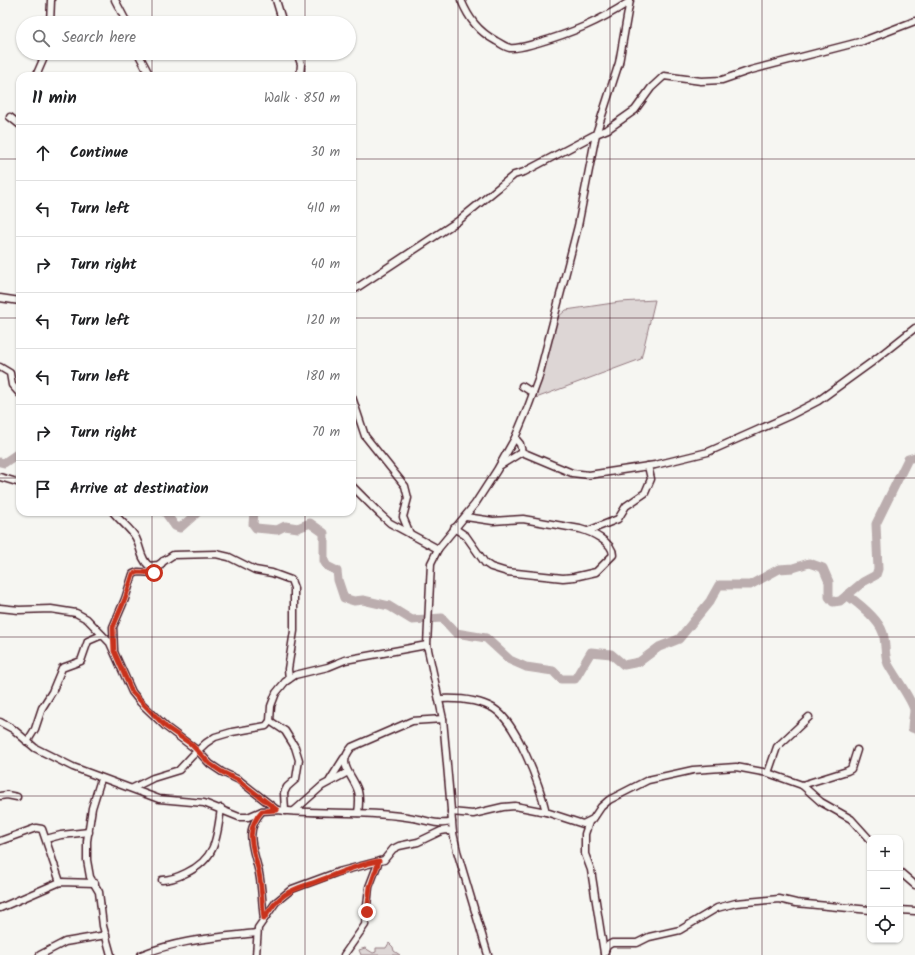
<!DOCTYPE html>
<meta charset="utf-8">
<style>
:root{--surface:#fff;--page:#f6f6f6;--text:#202124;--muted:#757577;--line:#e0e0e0}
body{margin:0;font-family:Kalam,sans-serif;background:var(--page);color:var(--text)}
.controls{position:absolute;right:12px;bottom:12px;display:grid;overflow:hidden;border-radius:8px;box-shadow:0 1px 3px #0004}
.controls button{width:36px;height:36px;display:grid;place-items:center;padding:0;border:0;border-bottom:1px solid var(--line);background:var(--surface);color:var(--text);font:20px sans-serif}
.stop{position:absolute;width:12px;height:12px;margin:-9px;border:3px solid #c8321e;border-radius:50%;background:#fff}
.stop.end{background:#c8321e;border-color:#fff;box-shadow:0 1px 4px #0008}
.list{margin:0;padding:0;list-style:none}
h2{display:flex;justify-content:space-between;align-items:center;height:52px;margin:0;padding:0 16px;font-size:17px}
h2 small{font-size:13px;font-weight:400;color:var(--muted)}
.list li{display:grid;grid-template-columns:26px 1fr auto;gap:12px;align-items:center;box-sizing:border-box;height:56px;padding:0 16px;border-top:1px solid var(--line)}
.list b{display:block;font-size:15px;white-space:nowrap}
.list em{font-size:13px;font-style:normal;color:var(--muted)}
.icon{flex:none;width:22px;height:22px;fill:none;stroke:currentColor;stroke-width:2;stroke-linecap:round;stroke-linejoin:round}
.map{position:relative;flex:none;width:915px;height:955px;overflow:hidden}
.search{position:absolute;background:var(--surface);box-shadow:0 1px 3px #0004;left:16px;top:16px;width:340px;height:44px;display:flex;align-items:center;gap:10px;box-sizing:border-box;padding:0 14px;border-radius:22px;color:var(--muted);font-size:15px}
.panel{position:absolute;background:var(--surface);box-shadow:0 1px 3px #0004;left:16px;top:72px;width:340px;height:444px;border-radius:12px}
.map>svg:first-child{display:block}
</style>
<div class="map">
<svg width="915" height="955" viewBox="0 0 915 955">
<rect width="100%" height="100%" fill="#f6f6f2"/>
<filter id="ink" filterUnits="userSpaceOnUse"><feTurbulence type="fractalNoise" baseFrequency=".025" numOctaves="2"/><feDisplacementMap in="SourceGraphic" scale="8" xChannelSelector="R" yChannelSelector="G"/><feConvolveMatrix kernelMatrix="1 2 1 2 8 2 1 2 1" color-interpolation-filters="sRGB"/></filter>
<g filter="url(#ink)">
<g fill="#ddd6d5" stroke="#947a80">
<polygon points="655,300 641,359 536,398 556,319 566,310 620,302"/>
<polygon points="389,943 393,947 394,951 400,955 361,955 359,950 365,948 373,953 376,952 376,948 386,948"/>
</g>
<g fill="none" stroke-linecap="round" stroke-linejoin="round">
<g stroke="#bbadae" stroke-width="9">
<polyline points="0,462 4,463 20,452"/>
<polyline points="165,512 175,526 180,528 198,512"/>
<polyline points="254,512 253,524 256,528 277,530 285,526 298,528 310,523 324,533 324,561 327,566 337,571 338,580 344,598 354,601 363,600 389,606 412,620 442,618 456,633 486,638 510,660 526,667 553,671 561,679 575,679 591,652 611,654 624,665 639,662 659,647 679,639 710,601 719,585 750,585 779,569 793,568 809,563 823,568 829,582 829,597 833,602 840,601 863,582 876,575 878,569 876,524 908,459 915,457"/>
<path d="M 847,595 C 858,603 879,620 883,633 C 886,643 884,654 888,664 C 893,674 913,701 914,710 C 914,716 912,721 912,728 L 915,729"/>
</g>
<g stroke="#4a1f2b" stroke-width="9">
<g id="minor">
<polyline points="115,0 127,23"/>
<polyline points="276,0 283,23"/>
<path d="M 461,0 C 469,19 478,31 496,41 C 500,43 505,47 510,48 C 518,49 529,45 537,43 C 572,33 598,22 629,2"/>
<polyline points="50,23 51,0"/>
<polyline points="138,53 150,76"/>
<polyline points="297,53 301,64 300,76"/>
<polyline points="36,76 46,53"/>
<polyline points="10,117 20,125"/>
<polyline points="352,291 458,221 514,175 524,172 596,134 608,129 635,110 651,88 664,76 701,81 722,80 751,70 863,41 915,21"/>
<polyline points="0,298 20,301"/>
<polyline points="0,367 10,373 12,385 20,394"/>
<polyline points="522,386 533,393"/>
<polyline points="352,397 365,436 405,486 408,498 403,517 410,534"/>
<polyline points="515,438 520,444 522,452 572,473 589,475 655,465 708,452 789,416 818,401 872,362 915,328"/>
<polyline points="501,465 522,452"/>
<polyline points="0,477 20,483"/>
<polyline points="352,486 380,514 390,523 438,549"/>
<path d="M 113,512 C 120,521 132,530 136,538 C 141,548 140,558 149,566 L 158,565 L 173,555 L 216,554 L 229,557 L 255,570 L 272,573 L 291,580 L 294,588 L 294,631 L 288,669 L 289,679"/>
<path d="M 454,528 L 466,536 L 485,563 L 491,567 L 507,572 L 563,578 L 574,577 L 596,572 L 613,555 C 613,542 591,532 580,529 L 523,519 L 493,521 L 466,517"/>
<polyline points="588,531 618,519 626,506 645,493 651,479 648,466"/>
<polyline points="0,608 19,610 51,609 76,613 87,619 110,643 132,692 140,702 166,727 198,751 210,764 222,772 239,780 277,810"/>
<polyline points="114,650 113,627 125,599 133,574 138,572 156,573 163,561"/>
<path d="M 439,699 C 458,698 477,699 493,708 C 517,722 540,786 546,812"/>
<polyline points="270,721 285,731 295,747 299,760 296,779 287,787 284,793 285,811"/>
<path d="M 0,722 L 13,729 L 35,748 L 73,767 L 159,799 L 204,803 L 239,817 L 248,817 L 262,811 L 277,810 C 322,815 368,810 413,818 C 426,820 439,826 452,822"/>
<polyline points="27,742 35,729 42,708 52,692 62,668 81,661 88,641 102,635"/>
<polyline points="768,773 777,747 809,717"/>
<polyline points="101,779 92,808 87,841 87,860 90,877 99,892 103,926 111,955"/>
<polyline points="330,780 344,758"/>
<polyline points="802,785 847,771 851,769 857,750"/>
<polyline points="133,788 153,778 179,770 192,756 206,743 215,737 232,732 266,726 270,721 271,706 276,693 285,682 295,675 328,667 345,660 427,645"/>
<polyline points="0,796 7,795 17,797"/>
<path d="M 262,811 C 243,832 254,849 259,873 C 262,888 262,904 264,919"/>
<polyline points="294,811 322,786 348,772"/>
<polyline points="451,812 473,814 503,807 515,806 546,812 583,824 593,819 601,807 609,800 648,780 693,770 736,767 768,773 802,785 821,802 851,819 870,840"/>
<path d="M 358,813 C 359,806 360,798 358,791 C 352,773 336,765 352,747 L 412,721 L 443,719"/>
<polyline points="589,822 585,834 585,854 591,870 604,953"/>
<polyline points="46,839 61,835 89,832"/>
<polyline points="0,841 36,828 42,829 60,882"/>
<polyline points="900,872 915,885"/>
<path d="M 162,880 C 171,880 178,877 186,873 C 216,859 217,838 221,808"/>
<polyline points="0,908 60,882 95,883"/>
<polyline points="900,910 915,911"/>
<polyline points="604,953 607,946 612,943 637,943 649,937 680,930 717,908 736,903 779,899 796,903 870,910"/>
<polyline points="40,955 65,942 106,935"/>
<path d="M 141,955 C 180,939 216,938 257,933"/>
<polyline points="256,955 258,928 276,902 292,889 338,872 384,860 393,849 399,846 418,842 441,831 447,830 453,833"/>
<polyline points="344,955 365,925 369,887 379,861"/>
<polyline points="488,955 457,851 453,833 443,719 427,645 431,563 438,549 475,504 497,470 515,438 528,407 538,380 578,226 596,134 619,63 630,0"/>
</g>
</g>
<use href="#minor" stroke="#f6f6f2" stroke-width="6"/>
</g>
</g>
<g fill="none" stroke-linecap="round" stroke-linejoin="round" filter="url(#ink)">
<path stroke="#c8321e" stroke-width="5" d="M 154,573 L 138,572 L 133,574 L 125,599 L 113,627 L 114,651 L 132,692 L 166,727 L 191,744 L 210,764 L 222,772 L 238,780 L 277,810 L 262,811 C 243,832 254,849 259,873 C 262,888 262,904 264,919 C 282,888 296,890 326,878 C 343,871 361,864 379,861 L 370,887 L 367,912"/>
</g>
<path fill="none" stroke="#4a1f2b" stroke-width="1" stroke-opacity="0.55" d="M 152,0 L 152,23M 305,0 L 305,23M 458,0 L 458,955M 610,0 L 610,955M 762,0 L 762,955M 152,53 L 152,76M 305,53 L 305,76M 0,159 L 20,159M 352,159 L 915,159M 0,318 L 20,318M 352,318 L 915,318M 0,478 L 20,478M 352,478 L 915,478M 152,512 L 152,955M 305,512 L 305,955M 0,637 L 915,637M 0,796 L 915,796"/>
</svg>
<div class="controls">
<button>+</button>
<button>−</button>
<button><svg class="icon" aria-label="locate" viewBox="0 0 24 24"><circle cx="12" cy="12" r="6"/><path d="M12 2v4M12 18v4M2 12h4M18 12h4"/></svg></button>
</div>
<div class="stop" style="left:154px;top:573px"></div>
<div class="stop end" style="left:367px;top:912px"></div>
<div class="search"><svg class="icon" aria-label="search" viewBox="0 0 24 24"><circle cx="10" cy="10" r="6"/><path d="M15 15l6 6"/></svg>Search here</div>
<section class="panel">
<h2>11 min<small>Walk · 850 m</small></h2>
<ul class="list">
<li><svg class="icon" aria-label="ahead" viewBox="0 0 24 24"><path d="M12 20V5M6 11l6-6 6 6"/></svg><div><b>Continue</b></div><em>30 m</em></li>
<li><svg class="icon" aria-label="left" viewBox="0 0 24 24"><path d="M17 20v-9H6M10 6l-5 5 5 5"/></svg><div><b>Turn left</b></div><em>410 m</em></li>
<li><svg class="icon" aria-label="right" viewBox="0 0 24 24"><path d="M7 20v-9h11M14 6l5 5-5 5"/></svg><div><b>Turn right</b></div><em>40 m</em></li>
<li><svg class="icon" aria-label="left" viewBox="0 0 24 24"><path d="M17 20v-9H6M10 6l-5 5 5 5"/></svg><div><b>Turn left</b></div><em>120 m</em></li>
<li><svg class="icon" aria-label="left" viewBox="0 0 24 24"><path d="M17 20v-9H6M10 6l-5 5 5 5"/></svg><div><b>Turn left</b></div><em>180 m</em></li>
<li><svg class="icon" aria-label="right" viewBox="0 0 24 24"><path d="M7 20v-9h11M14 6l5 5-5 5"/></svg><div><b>Turn right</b></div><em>70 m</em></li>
<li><svg class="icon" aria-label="arrive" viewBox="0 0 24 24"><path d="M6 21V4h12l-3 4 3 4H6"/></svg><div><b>Arrive at destination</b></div></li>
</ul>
</section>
</div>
